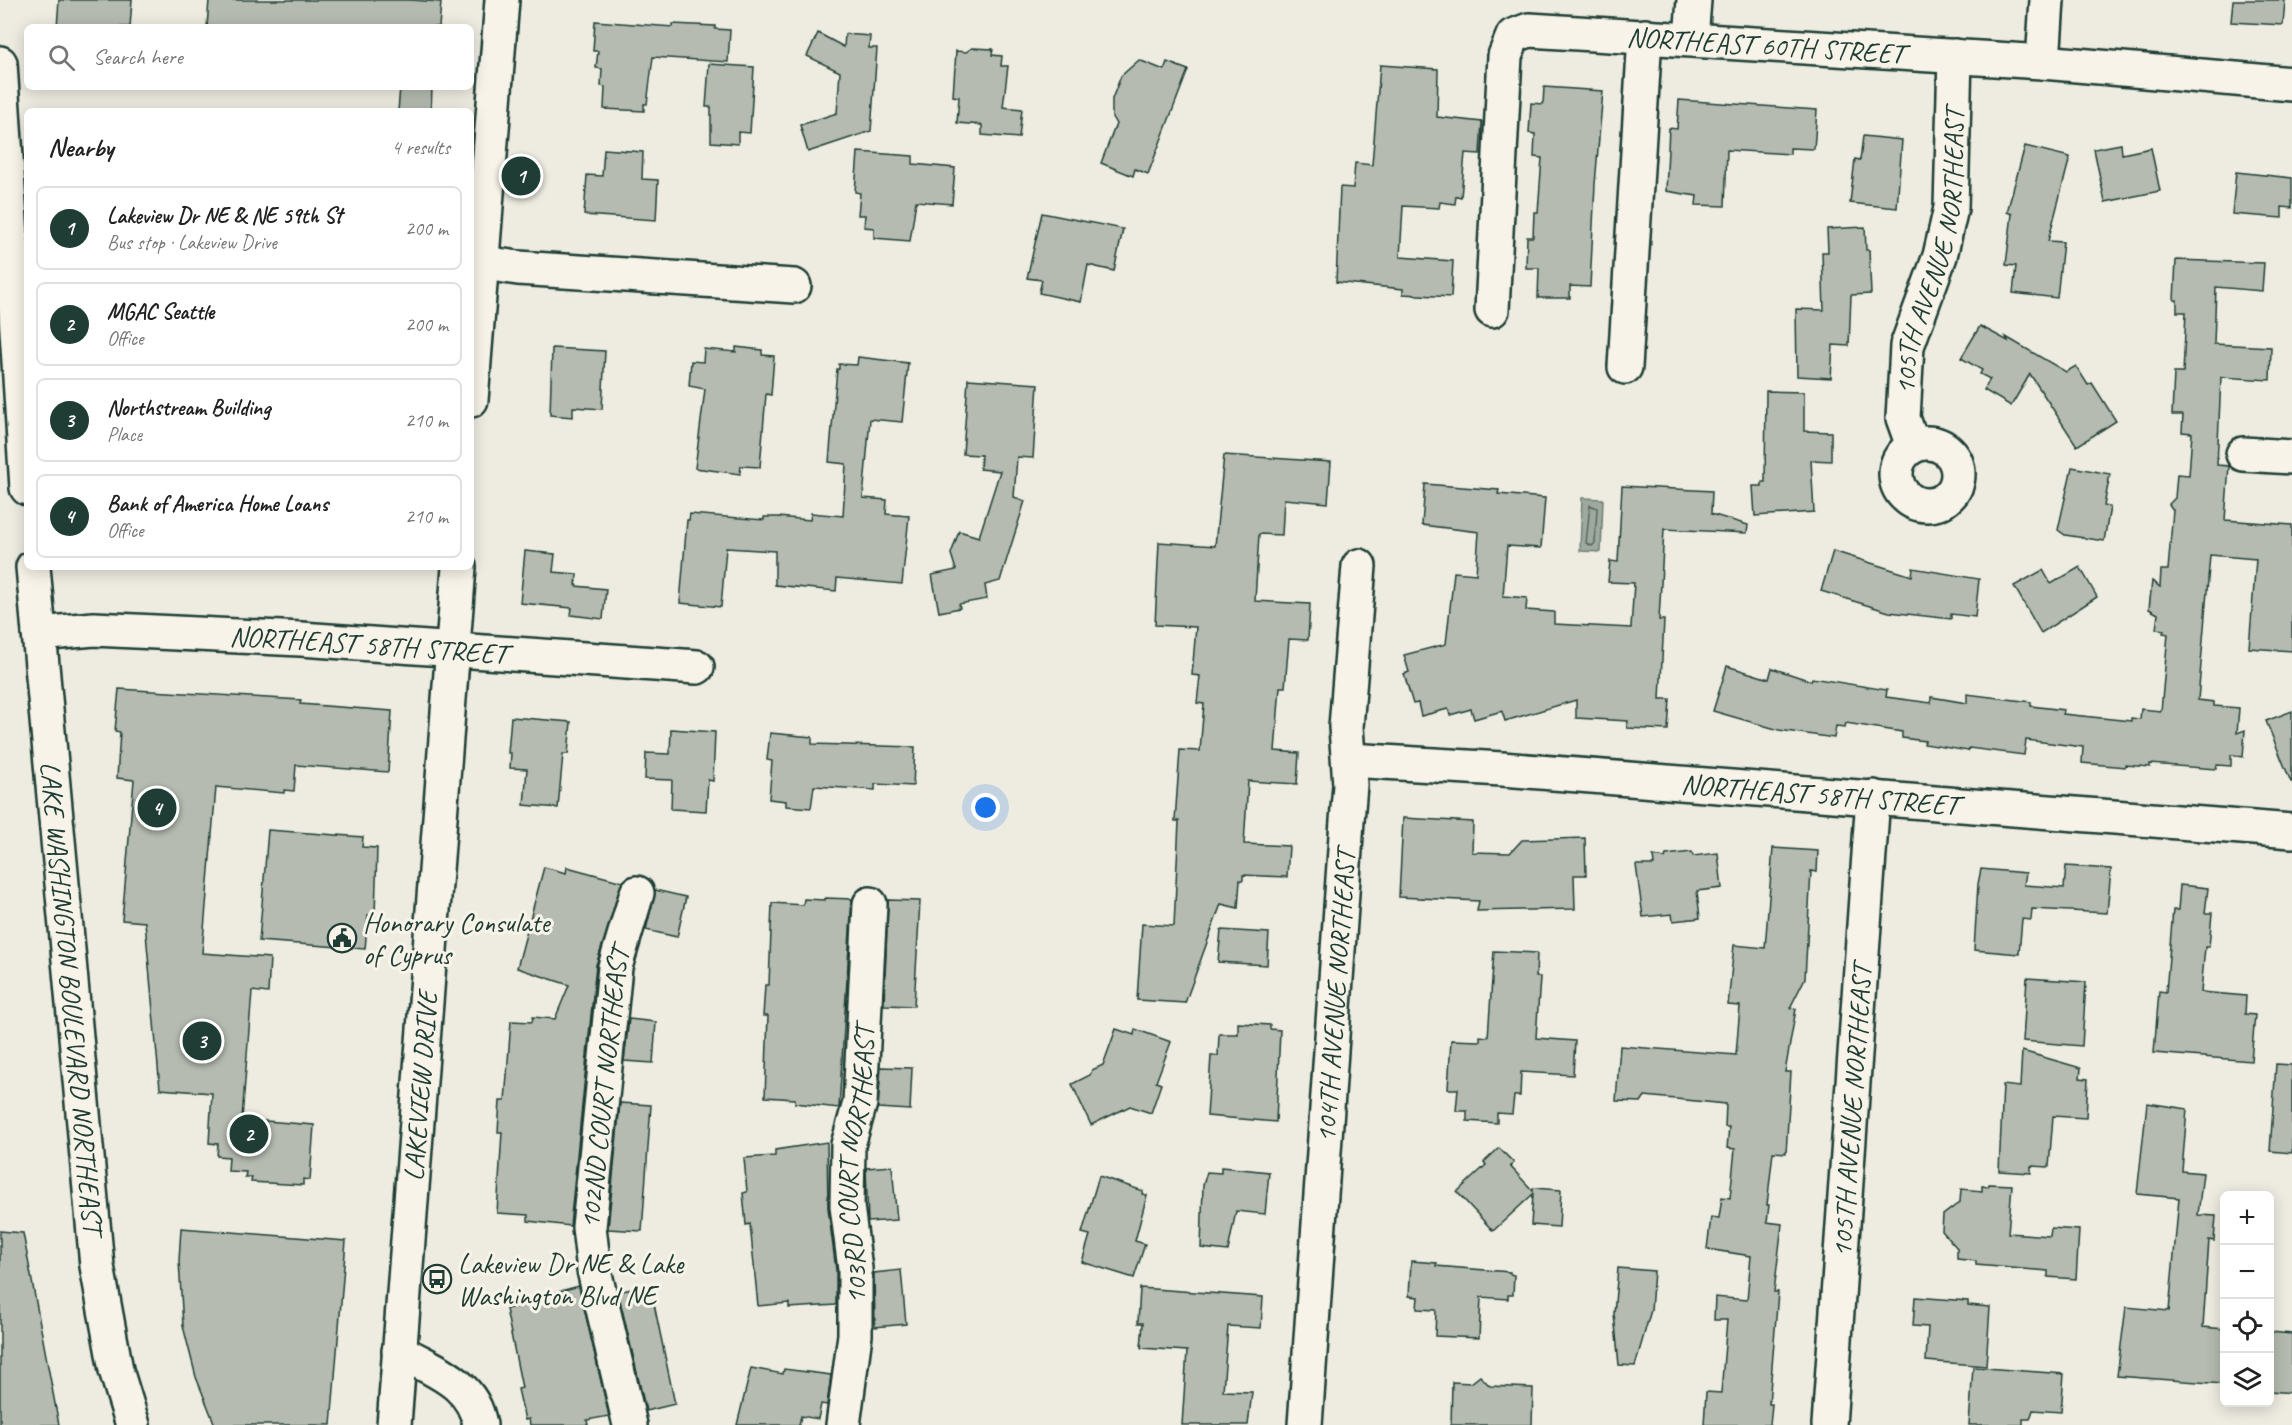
<!DOCTYPE html>
<meta charset="utf-8">
<style>
:root{--surface:#fff;--page:#f2f2f2;--text:#222;--muted:#767676;--line:#e0e0e0;--accent:#1f3d34}
body{margin:0;font-family:Caveat,sans-serif;background:var(--page);color:var(--text)}
.controls{position:absolute;right:18px;bottom:18px;display:grid;overflow:hidden;border-radius:9px;box-shadow:0 3px 15px #0003}
.controls button{width:54px;height:54px;display:grid;place-items:center;padding:0;border:0;border-bottom:2px solid var(--line);background:var(--surface);color:var(--text);font:30px sans-serif}
.you{position:absolute;left:986px;top:808px;width:21px;height:21px;margin:-15px;border:4px solid #fff;border-radius:50%;background:#1a73e8;box-shadow:0 0 0 9px #1a73e833}
.badge{display:grid;place-items:center;width:39px;height:39px;border-radius:50%;background:var(--accent);color:#fff;font-size:20px;font-weight:700}
.pin{position:absolute;translate:-50% -50%;border:3px solid #fff;box-shadow:0 2px 6px #0006}
.list{margin:0;padding:0;list-style:none}
h2{display:flex;justify-content:space-between;align-items:center;height:78px;margin:0;padding:0 24px;font-size:26px}
h2 small{font-size:20px;font-weight:400;color:var(--muted)}
.list li{display:grid;grid-template-columns:39px 1fr auto;gap:18px;align-items:center;box-sizing:border-box;height:84px;margin:0 12px 12px;padding:0 12px;border:2px solid var(--line);border-radius:9px}
.list b{display:block;font-size:22px;white-space:nowrap}
.list p{margin:0;font-size:20px;white-space:nowrap;color:var(--muted)}
.list em{font-size:20px;font-style:normal;color:var(--muted)}
.icon{flex:none;width:33px;height:33px;fill:none;stroke:currentColor;stroke-width:2;stroke-linecap:round;stroke-linejoin:round}
.map{position:relative;flex:none;width:2292px;height:1425px;overflow:hidden}
.search{position:absolute;background:var(--surface);box-shadow:0 3px 15px #0003;left:24px;top:24px;width:450px;height:66px;display:flex;align-items:center;gap:15px;box-sizing:border-box;padding:0 21px;border-radius:9px;color:var(--muted);font-size:22px}
.panel{position:absolute;background:var(--surface);box-shadow:0 3px 15px #0003;left:24px;top:108px;width:450px;height:462px;border-radius:9px}
.map>svg:first-child{display:block}
</style>
<div class="map">
<svg width="2292" height="1425" viewBox="0 0 2292 1425">
<rect width="100%" height="100%" fill="#eeece1"/>
<filter id="ink" filterUnits="userSpaceOnUse"><feTurbulence type="fractalNoise" baseFrequency=".0167" numOctaves="2"/><feDisplacementMap in="SourceGraphic" scale="12" xChannelSelector="R" yChannelSelector="G"/><feConvolveMatrix kernelMatrix="1 2 1 2 8 2 1 2 1" color-interpolation-filters="sRGB"/></filter>
<g filter="url(#ink)">
<polygon fill="#9fa99f" stroke="#6c7e74" stroke-width="1.5" points="1582,498 1603,499 1601,552 1580,551"/>
<g fill="none" stroke-linecap="round" stroke-linejoin="round">
<polygon stroke="#52685f" stroke-width="1.5" points="1590,505 1597,508 1595,543 1592,546 1586,543"/>
</g>
<g fill="#b5bbb0" stroke="#1f3d34" stroke-width="1.5">
<polygon points="59,0 132,0 130,27 57,27"/>
<polygon points="209,0 410,0 441,2 439,27 207,27"/>
<polygon points="2233,0 2285,0 2283,25 2231,22"/>
<polygon points="595,21 673,27 673,24 715,26 715,29 730,30 728,62 653,57 647,104 644,104 644,111 604,109 605,87 601,86 602,69 596,68 598,51 593,51"/>
<polygon points="818,33 844,47 845,34 870,36 869,48 877,48 871,131 808,152 800,125 837,113 840,72 807,56"/>
<polygon points="972,48 993,49 992,55 1002,56 1001,66 1008,66 1003,107 1022,109 1019,138 982,135 982,125 957,123 959,97 953,96 956,51 966,52"/>
<polygon points="1139,60 1164,70 1167,62 1188,70 1148,174 1135,169 1133,176 1101,163 1116,124 1112,117 1112,99 1121,76"/>
<polygon points="709,64 754,67 750,133 738,132 738,144 711,142 711,107 706,107"/>
<polygon points="1380,65 1438,69 1437,117 1482,122 1480,154 1465,153 1461,197 1456,196 1455,204 1440,202 1439,208 1403,206 1400,257 1453,261 1451,297 1403,294 1403,289 1336,282 1340,187 1353,188 1355,163 1372,165"/>
<polygon points="400,87 432,87 431,111 398,111"/>
<polygon points="1544,87 1603,91 1595,184 1590,287 1570,286 1570,298 1538,298 1539,268 1526,268 1527,237 1533,237 1534,212 1538,212 1542,158 1534,157 1535,134 1529,133 1531,103 1543,104"/>
<polygon points="1679,100 1817,110 1814,149 1790,148 1790,154 1727,150 1725,206 1696,205 1697,196 1666,191 1669,128 1677,129"/>
<polygon points="1863,136 1902,140 1897,208 1850,203 1855,159 1860,160"/>
<polygon points="2121,144 2122,154 2151,148 2160,191 2105,202 2094,149"/>
<polygon points="2025,146 2070,157 2048,241 2063,242 2057,298 2013,293 2016,266 2006,265 2012,214 2007,212"/>
<polygon points="604,149 643,152 642,179 658,180 656,220 584,215 587,175 602,176"/>
<polygon points="858,152 913,156 913,164 955,168 952,204 916,201 910,241 874,238 874,228 864,227 865,215 858,215 860,193 855,192"/>
<polygon points="2236,172 2292,178 2292,208 2282,207 2282,218 2232,214"/>
<polygon points="1042,213 1123,229 1114,271 1088,265 1081,302 1039,293 1042,280 1027,278"/>
<polygon points="1865,227 1866,250 1869,250 1871,294 1851,295 1849,346 1833,345 1831,378 1797,376 1796,309 1824,310 1822,252 1828,252 1827,229"/>
<polygon points="2176,260 2264,263 2262,291 2216,287 2214,344 2271,347 2270,380 2221,377 2217,465 2229,466 2225,520 2292,525 2292,651 2249,648 2256,559 2210,555 2198,700 2214,702 2214,706 2239,708 2237,733 2245,730 2243,757 2231,755 2231,766 2217,765 2216,769 2150,764 2150,767 2125,765 2125,767 2082,763 2083,747 2026,740 2024,755 1969,748 1968,751 1924,744 1925,741 1902,738 1902,732 1846,723 1845,727 1836,726 1834,738 1779,730 1713,711 1727,666 1769,679 1772,668 1811,681 1812,678 1887,690 1886,697 1931,703 1931,697 1967,703 1967,694 2031,702 2031,706 2064,710 2063,714 2131,721 2131,718 2140,719 2141,709 2161,711 2168,634 2163,633 2164,630 2156,629 2158,614 2149,609 2152,581 2160,587 2161,570 2168,570 2173,510 2169,504 2175,498 2177,474 2189,475 2192,433 2182,432 2183,415 2172,415 2174,373 2183,373 2186,312 2177,312 2177,300 2174,300"/>
<polygon points="1980,326 2008,341 2006,337 2066,372 2076,366 2088,385 2092,383 2116,421 2077,446 2030,374 2011,406 1984,390 1990,379 1980,374 1982,370 1961,358"/>
<polygon points="736,347 762,350 762,355 774,356 771,395 766,394 760,467 741,466 740,474 695,468 705,389 689,386 691,361 703,362 704,349 736,352"/>
<polygon points="552,348 605,351 602,409 573,407 573,417 550,415"/>
<polygon points="858,357 908,363 902,422 870,419 863,498 887,500 886,514 909,516 902,584 837,578 836,591 775,585 775,551 726,548 721,607 680,603 687,520 689,520 690,514 764,520 764,517 778,517 810,520 811,513 843,516 846,464 829,462 837,369 839,369 839,364 857,365"/>
<polygon points="968,379 1038,384 1033,458 1017,457 1014,497 1025,501 1000,581 985,585 987,599 959,604 960,608 939,612 932,575 956,570 951,554 959,531 979,537 1000,471 980,469 981,455 963,454"/>
<polygon points="1766,391 1804,392 1804,431 1831,432 1831,461 1811,460 1814,512 1755,516 1753,486 1762,486 1762,482 1765,482"/>
<polygon points="1224,455 1331,462 1328,503 1284,499 1282,535 1259,534 1255,601 1310,604 1308,640 1289,639 1285,687 1280,687 1275,751 1299,753 1297,784 1248,781 1244,844 1289,846 1287,877 1243,875 1243,880 1240,880 1238,908 1221,904 1185,1003 1137,1000 1142,924 1174,926 1179,821 1175,821 1180,750 1200,751 1204,704 1197,703 1200,676 1192,675 1196,627 1155,625 1159,542 1215,546"/>
<polygon points="2072,467 2110,474 2104,506 2110,507 2104,541 2065,535 2058,530"/>
<polygon points="1425,484 1499,490 1498,494 1545,498 1541,548 1507,546 1503,596 1527,598 1526,610 1554,612 1554,624 1631,628 1634,583 1608,582 1610,561 1618,562 1622,486 1712,491 1711,514 1748,525 1747,533 1664,529 1659,620 1664,620 1660,699 1670,699 1668,730 1627,728 1628,721 1576,718 1576,700 1505,721 1502,711 1474,719 1471,709 1450,715 1448,709 1421,716 1418,703 1413,704 1404,674 1409,672 1404,655 1446,644 1454,572 1476,574 1479,532 1422,525"/>
<polygon points="525,551 555,554 553,572 577,574 576,586 606,589 603,619 571,615 572,608 520,603"/>
<polygon points="1833,551 1912,576 1913,568 1979,579 1975,617 1951,614 1951,619 1889,612 1821,591"/>
<polygon points="2080,567 2097,597 2041,633 2014,586 2043,570 2051,584"/>
<polygon points="119,689 301,700 300,704 392,711 388,772 296,765 294,791 284,790 284,793 216,787 202,953 270,958 268,993 252,991 242,1119 314,1125 310,1180 303,1179 303,1185 251,1182 252,1177 245,1177 246,1172 228,1171 229,1157 217,1156 218,1144 209,1143 212,1093 160,1089 145,922 122,920 134,780 117,778 120,732 115,731"/>
<polygon points="2292,711 2292,782 2291,782 2266,721"/>
<polygon points="511,717 571,722 568,754 563,754 558,808 524,805 527,769 510,768 511,753 508,753"/>
<polygon points="671,729 715,732 713,781 708,780 706,811 671,809 672,780 645,779 646,753 670,754"/>
<polygon points="770,733 812,737 812,744 915,747 913,786 875,784 875,790 814,786 811,808 786,806 786,801 769,799 772,761 767,760"/>
<polygon points="1403,818 1473,822 1472,852 1510,853 1522,840 1585,838 1586,875 1574,875 1575,909 1477,911 1479,901 1399,897"/>
<polygon points="268,830 363,837 362,847 377,848 375,915 368,915 365,949 259,941"/>
<polygon points="1773,848 1818,851 1817,872 1811,871 1805,978 1790,1008 1796,1009 1785,1072 1791,1072 1786,1153 1773,1152 1767,1205 1769,1205 1767,1222 1782,1224 1774,1292 1778,1292 1769,1404 1772,1404 1770,1425 1704,1425 1706,1392 1721,1393 1727,1320 1714,1320 1715,1297 1747,1300 1751,1256 1707,1249 1711,1217 1719,1218 1722,1197 1730,1198 1735,1149 1727,1148 1729,1127 1725,1127 1726,1104 1645,1096 1641,1102 1616,1101 1620,1046 1736,1055 1740,1006 1728,1005 1734,945 1765,948"/>
<polygon points="1692,852 1693,856 1718,853 1722,888 1697,891 1700,918 1673,921 1672,914 1643,917 1636,865 1654,865 1653,856 1665,858 1666,855"/>
<polygon points="2066,866 2111,869 2107,913 2032,909 2031,920 2022,919 2019,954 1974,950 1978,884 1981,869 2026,873 2024,885 2064,888"/>
<polygon points="544,867 566,873 567,867 623,882 596,965 570,1226 528,1221 528,1215 497,1213 502,1132 498,1132 500,1101 505,1101 511,1021 532,1022 533,1017 555,1019 569,985 517,968"/>
<polygon points="2180,885 2208,888 2205,913 2212,913 2209,947 2205,947 2201,992 2246,996 2245,1014 2255,1015 2251,1061 2154,1053 2159,991 2166,992 2173,910 2178,910"/>
<polygon points="655,890 686,897 677,937 646,930"/>
<polygon points="825,898 852,899 839,1108 795,1103 795,1099 765,1097 768,1016 763,1016 765,985 769,985 772,903 803,905 804,899 825,900"/>
<polygon points="888,900 920,901 914,1006 884,1005"/>
<polygon points="1221,930 1269,933 1267,965 1218,962"/>
<polygon points="1494,951 1537,953 1536,977 1540,977 1536,1038 1575,1041 1573,1075 1521,1072 1520,1096 1514,1096 1512,1114 1497,1113 1497,1123 1467,1121 1467,1111 1456,1111 1458,1089 1448,1089 1451,1040 1480,1041 1480,1036 1488,1037"/>
<polygon points="2027,978 2086,982 2082,1046 2023,1041"/>
<polygon points="629,1019 656,1022 653,1063 624,1061"/>
<polygon points="1238,1023 1270,1025 1270,1029 1280,1030 1276,1122 1207,1116 1211,1056 1218,1056 1219,1034 1238,1034"/>
<polygon points="1116,1029 1134,1035 1135,1029 1171,1042 1156,1082 1161,1084 1151,1113 1130,1106 1091,1125 1072,1084 1090,1075 1092,1070 1103,1065"/>
<polygon points="2022,1051 2081,1068 2080,1078 2088,1079 2086,1118 2053,1116 2049,1167 2031,1166 2031,1173 1999,1171 2003,1085 2020,1087"/>
<polygon points="2276,1064 2292,1065 2292,1153 2270,1151"/>
<polygon points="881,1067 912,1068 910,1110 878,1108"/>
<polygon points="620,1103 651,1105 642,1231 608,1229"/>
<polygon points="2147,1103 2187,1109 2182,1171 2203,1173 2198,1215 2216,1216 2214,1241 2209,1240 2203,1327 2224,1329 2224,1384 2117,1376 2126,1307 2169,1311 2179,1198 2137,1194"/>
<polygon points="827,1142 828,1208 836,1270 836,1305 789,1308 789,1303 758,1306 750,1224 746,1225 743,1193 747,1192 744,1158 775,1156 775,1150"/>
<polygon points="1499,1148 1514,1163 1510,1166 1533,1191 1533,1188 1561,1190 1559,1227 1531,1225 1533,1194 1493,1231 1457,1192 1486,1165 1484,1162"/>
<polygon points="892,1166 897,1220 868,1222 866,1168"/>
<polygon points="1221,1167 1269,1172 1265,1214 1236,1211 1228,1251 1201,1248 1203,1185 1207,1172 1221,1173"/>
<polygon points="1099,1176 1143,1191 1142,1194 1147,1195 1135,1241 1145,1244 1134,1278 1082,1262 1090,1235 1082,1233"/>
<polygon points="1989,1184 2012,1185 2008,1233 2050,1236 2051,1228 2079,1230 2076,1279 2048,1277 2048,1271 1976,1265 1976,1261 1957,1259 1957,1248 1942,1231 1943,1215 1960,1202 1961,1189 1982,1191 1982,1186 1988,1187"/>
<polygon points="181,1228 346,1241 331,1425 215,1425 196,1377 183,1326 179,1261"/>
<polygon points="0,1231 23,1233 59,1425 0,1425"/>
<polygon points="1411,1261 1437,1263 1436,1266 1510,1272 1510,1274 1514,1275 1513,1295 1508,1295 1508,1299 1481,1297 1479,1338 1435,1336 1436,1310 1417,1309 1418,1297 1409,1296"/>
<polygon points="1618,1268 1654,1271 1651,1310 1635,1366 1619,1365 1614,1314"/>
<polygon points="901,1270 906,1324 875,1327 874,1273"/>
<polygon points="650,1285 675,1404 646,1411 618,1292"/>
<polygon points="579,1286 609,1416 587,1420 588,1425 530,1425 529,1419 525,1420 518,1389 522,1388 506,1309 536,1303 535,1298"/>
<polygon points="1140,1288 1263,1297 1261,1328 1228,1326 1223,1391 1252,1392 1248,1425 1182,1425 1187,1351 1141,1348 1143,1323 1138,1323"/>
<polygon points="1915,1297 1968,1301 1968,1305 1990,1307 1986,1366 1926,1361 1928,1327 1913,1326"/>
<polygon points="2270,1332 2292,1334 2292,1393 2270,1391"/>
<polygon points="1973,1367 2064,1374 2061,1412 2033,1410 2030,1419 2023,1419 2023,1425 1969,1425"/>
<polygon points="751,1368 783,1374 784,1369 831,1375 827,1405 821,1404 818,1419 801,1416 799,1425 737,1425"/>
<polygon points="1480,1376 1490,1386 1533,1388 1532,1425 1451,1425 1452,1382 1471,1383"/>
</g>
<g fill="none" stroke-linecap="round" stroke-linejoin="round">
<g stroke="#1f3d34" stroke-width="38">
<g id="minor">
<polyline points="1691,39 1694,0"/>
<polyline points="2043,62 2047,0"/>
<polyline points="471,261 518,268 794,286"/>
<path id="s1" d="M 1492,310 L 1505,56 L 1513,36 L 1529,30 L 2043,62 L 2292,84"/>
<polyline points="1625,367 1645,36"/>
<polyline points="471,400 502,0"/>
<circle cx="1927" cy="474" r="31"/>
<path id="s2" d="M 1913,446 L 1903,418 L 1907,346 L 1940,256 L 1951,208 L 1955,56"/>
<polyline points="2243,454 2292,457"/>
<path id="s3" d="M 39,634 L 94,629 L 301,639 L 697,667"/>
<path id="s4" d="M 1349,760 L 1502,769 L 2292,831"/>
<path d="M 399,1351 C 433,1370 473,1382 480,1425"/>
<path id="s5" d="M 394,1425 L 459,567"/>
<path id="s6" d="M 630,1425 L 594,1270 L 589,1227 L 615,967 L 637,893"/>
<path id="s7" d="M 843,1425 L 855,1335 L 855,1269 L 847,1206 L 848,1145 L 860,1103 L 870,904"/>
<path id="s8" d="M 1305,1425 L 1347,821 L 1350,785 L 1346,727 L 1359,566"/>
<path id="s9" d="M 1829,1425 L 1873,797"/>
</g>
</g>
<g stroke="#1f3d34" stroke-width="38">
<g id="major">
<polyline points="0,63 27,488"/>
<path id="s10" d="M 33,567 L 97,1266 L 116,1370 L 133,1425"/>
</g>
</g>
<use href="#minor" stroke="#f7f3e8" stroke-width="33"/>
<use href="#major" stroke="#f7f3e8" stroke-width="33"/>
</g>
</g>
<defs>
<g id="civic-ring" transform="scale(1.5)"><circle r="9.5" fill="#f7f3e8" stroke="#1f3d34" stroke-width="1.5"/><path d="M-.6-6.5H3V-4.5H.6V-3L4-1V1h2V6H-6V1h2V-1L-.6-3ZM-1.2 2.5V6h2.4V2.5Z" fill="#1f3d34"/></g>
<g id="bus-ring" transform="scale(1.5)"><circle r="9.5" fill="#f7f3e8" stroke="#1f3d34" stroke-width="1.5"/><path d="M-5-6H5V4H4V6H2V4H-2V6H-4V4H-5ZM-3.5-4V0h7V-4ZM-3.5 1.2v1.5H-2V1.2ZM2 1.2v1.5H3.5V1.2Z" fill="#1f3d34"/></g>
</defs>
<g fill-rule="evenodd">
<use href="#civic-ring" x="342" y="938"/>
<use href="#bus-ring" x="437" y="1279"/>
</g>
<g text-anchor="middle" stroke-width="6" stroke-linejoin="round" paint-order="stroke">
<g font-size="28" fill="#1f3d34" stroke="#f7f3e8">
<text dy="10" stroke="none"><textPath href="#s1" startOffset="530">NORTHEAST 60TH STREET</textPath></text>
<text dy="10" stroke="none"><textPath href="#s2" startOffset="200">105TH AVENUE NORTHEAST</textPath></text>
<text dy="10" stroke="none"><textPath href="#s3" startOffset="330">NORTHEAST 58TH STREET</textPath></text>
<text dy="10" stroke="none"><textPath href="#s4" startOffset="472">NORTHEAST 58TH STREET</textPath></text>
<text dy="10" stroke="none"><textPath href="#s8" startOffset="430">104TH AVENUE NORTHEAST</textPath></text>
<text dy="10" stroke="none"><textPath href="#s10" startOffset="432">LAKE WASHINGTON BOULEVARD NORTHEAST</textPath></text>
<text dy="10" stroke="none"><textPath href="#s5" startOffset="340">LAKEVIEW DRIVE</textPath></text>
<text dy="10" stroke="none"><textPath href="#s6" startOffset="342">102ND COURT NORTHEAST</textPath></text>
<text dy="10" stroke="none"><textPath href="#s9" startOffset="315">105TH AVENUE NORTHEAST</textPath></text>
<text dy="10" stroke="none"><textPath href="#s7" startOffset="262">103RD COURT NORTHEAST</textPath></text>
</g>
<g font-size="28" fill="#1f3d34" stroke="#f7f3e8" text-anchor="start">
<text x="363" y="932">Honorary Consulate<tspan x="363" dy="32">of Cyprus</tspan></text>
<text x="458" y="1273">Lakeview Dr NE &amp; Lake<tspan x="458" dy="32">Washington Blvd NE</tspan></text>
</g>
</g>
</svg>
<div class="controls">
<button>+</button>
<button>−</button>
<button><svg class="icon" aria-label="locate" viewBox="0 0 24 24"><circle cx="12" cy="12" r="6"/><path d="M12 2v4M12 18v4M2 12h4M18 12h4"/></svg></button>
<button><svg class="icon" aria-label="layers" viewBox="0 0 24 24"><path d="M12 4l9 5-9 5-9-5zM3 14l9 5 9-5"/></svg></button>
</div>
<div class="you"></div>
<div class="pin badge" style="left:521px;top:176px">1</div>
<div class="pin badge" style="left:249px;top:1134px">2</div>
<div class="pin badge" style="left:202px;top:1041px">3</div>
<div class="pin badge" style="left:157px;top:808px">4</div>
<div class="search"><svg class="icon" aria-label="search" viewBox="0 0 24 24"><circle cx="10" cy="10" r="6"/><path d="M15 15l6 6"/></svg>Search here</div>
<section class="panel">
<h2>Nearby<small>4 results</small></h2>
<ul class="list">
<li><span class="badge">1</span><div><b>Lakeview Dr NE &amp; NE 59th St</b><p>Bus stop · Lakeview Drive</p></div><em>200 m</em></li>
<li><span class="badge">2</span><div><b>MGAC Seattle</b><p>Office</p></div><em>200 m</em></li>
<li><span class="badge">3</span><div><b>Northstream Building</b><p>Place</p></div><em>210 m</em></li>
<li><span class="badge">4</span><div><b>Bank of America Home Loans</b><p>Office</p></div><em>210 m</em></li>
</ul>
</section>
</div>
